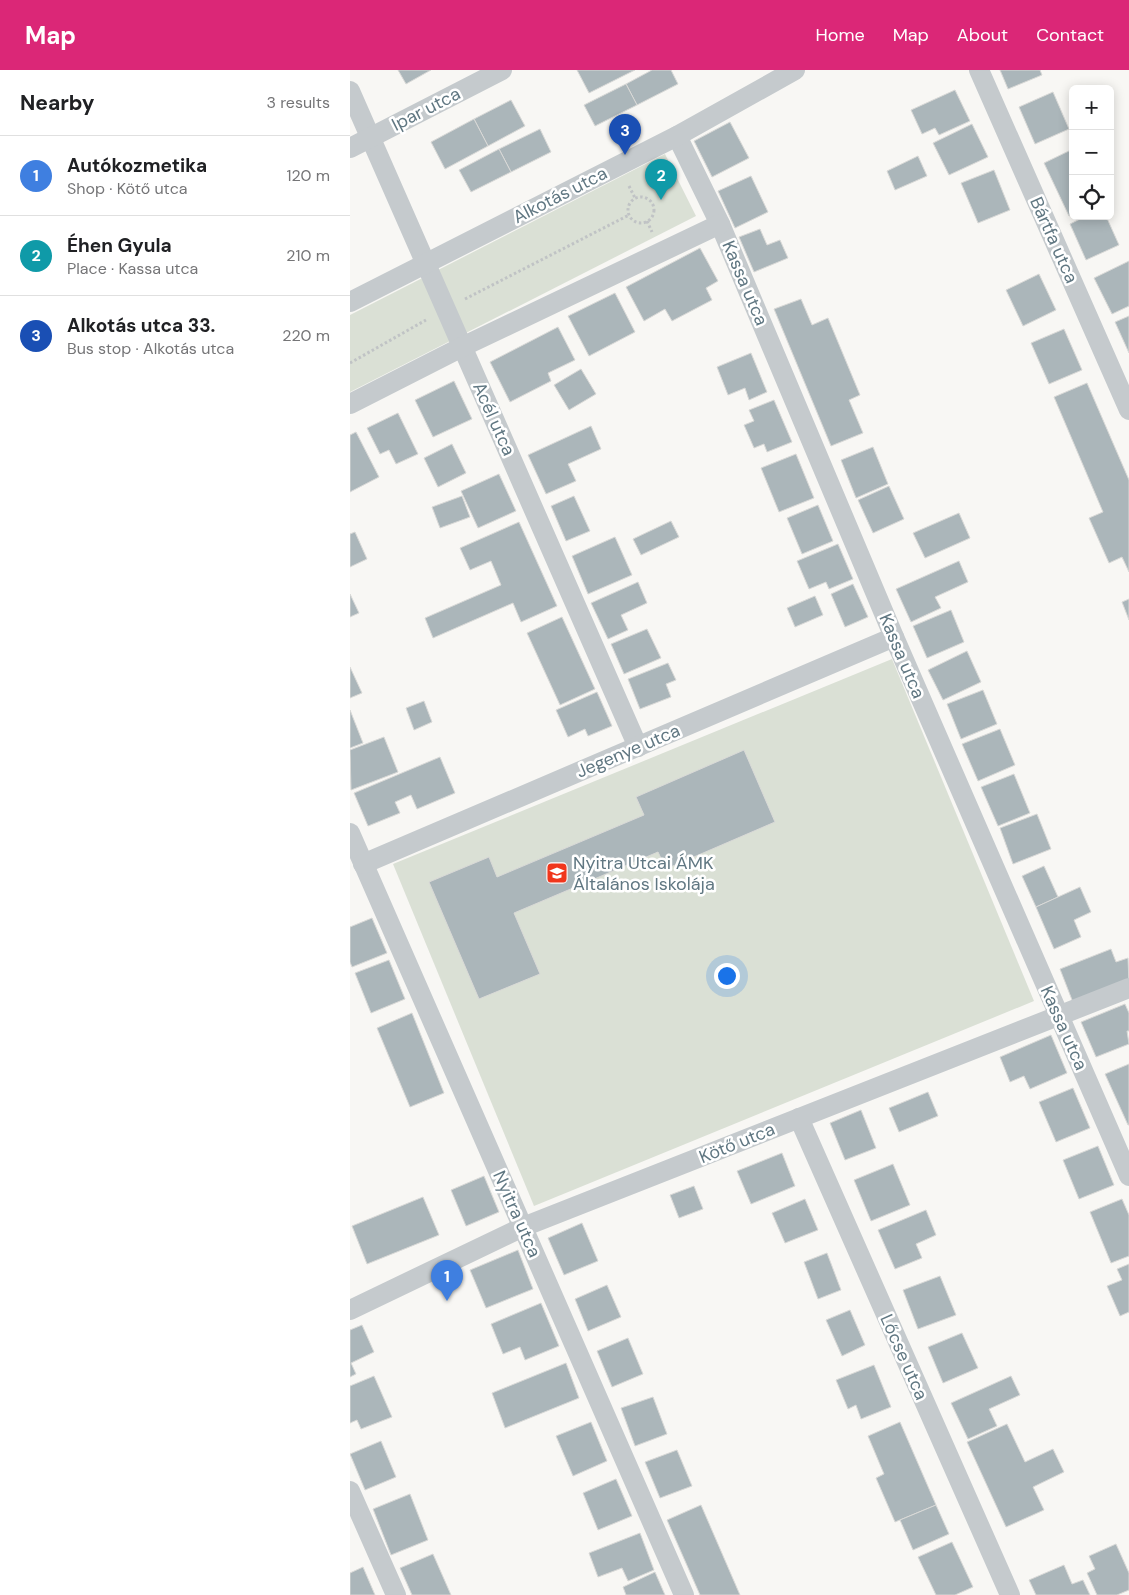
<!DOCTYPE html>
<meta charset="utf-8">
<style>
:root{--surface:#fff;--page:#f6f6f6;--text:#202124;--muted:#757577;--line:#e0e0e0;--accent:#db2777}
body{margin:0;font-family:"DM Sans",sans-serif;background:var(--page);color:var(--text)}
.controls{position:absolute;right:15px;top:15px;display:grid;overflow:hidden;border-radius:8px;box-shadow:0 2px 12px #0003}
.controls button{width:45px;height:45px;display:grid;place-items:center;padding:0;border:0;border-bottom:1px solid var(--line);background:var(--surface);color:var(--text);font:25px sans-serif}
.you{position:absolute;left:376px;top:905px;width:18px;height:18px;margin:-12px;border:4px solid #fff;border-radius:50%;background:#1a73e8;box-shadow:0 0 0 8px #1a73e833}
.badge{display:grid;place-items:center;width:32px;height:32px;border-radius:50%;background:var(--accent);color:#fff;font-size:16px;font-weight:700}
.pin{position:absolute;translate:-50% -41px;filter:drop-shadow(0 1px 2px #0008)}
.pin::after{content:'';position:absolute;top:26px;width:18px;height:15px;background:inherit;clip-path:polygon(0 0,100% 0,50% 100%)}
.list{margin:0;padding:0;list-style:none}
h2{display:flex;justify-content:space-between;align-items:center;height:65px;margin:0;padding:0 20px;font-size:21px}
h2 small{font-size:16px;font-weight:400;color:var(--muted)}
.list li{display:grid;grid-template-columns:32px 1fr auto;gap:15px;align-items:center;box-sizing:border-box;height:80px;padding:0 20px;border-top:1px solid var(--line)}
.list b{display:block;font-size:19px;white-space:nowrap}
.list p{margin:0;font-size:16px;white-space:nowrap;color:var(--muted)}
.list em{font-size:16px;font-style:normal;color:var(--muted)}
.icon{flex:none;width:28px;height:28px;fill:none;stroke:currentColor;stroke-width:2;stroke-linecap:round;stroke-linejoin:round}
.map{position:relative;flex:none;width:779px;height:1525px;overflow:hidden}
header{display:flex;align-items:center;gap:30px;box-sizing:border-box;height:70px;padding:0 25px;background:var(--accent);color:#fff}
header strong{font-size:24px}
nav{display:flex;gap:28px;margin-inline-start:auto;font-size:18px}
main{display:flex}
aside{flex:1;background:var(--surface)}
.map>svg:first-child{display:block}
</style>
<header>
<strong>Map</strong>
<nav><a>Home</a><a>Map</a><a>About</a><a>Contact</a></nav>
</header>
<main>
<aside>
<h2>Nearby<small>3 results</small></h2>
<ul class="list">
<li><span class="badge" style="background:#3f7fe0">1</span><div><b>Autókozmetika</b><p>Shop · Kötő utca</p></div><em>120 m</em></li>
<li><span class="badge" style="background:#0f9aa8">2</span><div><b>Éhen Gyula</b><p>Place · Kassa utca</p></div><em>210 m</em></li>
<li><span class="badge" style="background:#1a4fb4">3</span><div><b>Alkotás utca 33.</b><p>Bus stop · Alkotás utca</p></div><em>220 m</em></li>
</ul>
</aside>
<div class="map">
<svg width="779" height="1525" viewBox="0 0 779 1525">
<rect width="100%" height="100%" fill="#f8f7f4"/>
<g fill="#dae0d5">
<polygon points="315,84 346,146 0,322 0,245"/>
<polygon points="542,589 684,931 184,1136 43,794"/>
</g>
<g fill="#abb6ba" stroke="#d9d9d7">
<polygon points="48,0 81,0 56,14"/>
<polygon points="227,0 285,0 239,23"/>
<polygon points="302,0 321,0 328,14 287,35 276,14"/>
<polygon points="650,0 690,0 692,5 658,19"/>
<polygon points="276,14 287,35 245,56 234,35"/>
<polygon points="605,20 620,51 589,65 585,58 572,64 561,40"/>
<polygon points="703,22 719,59 685,74 669,37"/>
<polygon points="161,30 175,56 138,76 124,49"/>
<polygon points="124,49 138,76 95,99 81,72"/>
<polygon points="380,52 399,88 362,107 344,71"/>
<polygon points="622,54 638,87 599,105 583,73"/>
<polygon points="190,59 201,82 161,102 149,79"/>
<polygon points="149,79 161,102 121,122 109,100"/>
<polygon points="723,79 723,144 719,146 694,93"/>
<polygon points="568,86 577,106 545,120 537,101"/>
<polygon points="644,100 660,140 628,153 611,113"/>
<polygon points="401,106 418,142 385,158 368,121"/>
<polygon points="736,146 756,146 769,175 736,190 720,154"/>
<polygon points="410,159 417,175 430,170 438,188 404,202 389,167"/>
<polygon points="350,178 368,211 356,218 362,230 322,251 315,239 294,251 276,217"/>
<polygon points="779,191 779,236 762,244 744,208"/>
<polygon points="689,204 706,240 673,256 656,220"/>
<polygon points="265,223 285,262 239,286 218,246"/>
<polygon points="451,229 462,255 478,248 510,325 499,330 513,363 481,376 424,239"/>
<polygon points="779,246 779,283 765,252"/>
<polygon points="208,257 225,290 198,303 201,311 160,332 140,292"/>
<polygon points="714,259 732,300 699,314 681,273"/>
<polygon points="401,283 417,322 399,330 395,318 378,325 367,297"/>
<polygon points="231,299 246,324 219,340 204,315"/>
<polygon points="104,311 122,349 83,367 65,330"/>
<polygon points="737,313 779,410 779,502 772,487 759,493 739,448 753,442 704,327"/>
<polygon points="424,330 442,372 417,382 414,374 404,378 394,355 404,351 399,340"/>
<polygon points="48,343 68,384 46,394 39,380 30,384 17,358"/>
<polygon points="241,356 251,379 218,394 226,411 196,424 178,385"/>
<polygon points="6,362 29,407 0,422 0,365"/>
<polygon points="102,374 116,403 88,417 74,388"/>
<polygon points="523,377 538,414 506,428 491,390"/>
<polygon points="446,384 464,428 429,442 411,398"/>
<polygon points="149,404 166,441 128,458 111,421"/>
<polygon points="539,416 554,449 523,463 508,430"/>
<polygon points="112,426 120,447 90,458 82,437"/>
<polygon points="224,426 240,461 216,471 201,436"/>
<polygon points="468,435 483,471 452,484 437,448"/>
<polygon points="609,443 620,468 575,488 563,463"/>
<polygon points="321,451 329,467 291,485 283,469"/>
<polygon points="169,452 207,536 171,552 163,533 83,568 75,548 151,515 141,491 120,500 110,478"/>
<polygon points="5,462 17,489 0,497 0,464"/>
<polygon points="265,467 282,505 238,524 222,486"/>
<polygon points="488,474 503,509 479,519 476,512 459,519 447,491"/>
<polygon points="609,491 618,512 585,527 591,538 561,552 546,519"/>
<polygon points="288,512 297,533 271,545 278,560 258,569 241,533"/>
<polygon points="503,514 518,547 495,557 481,524"/>
<polygon points="0,524 9,543 0,547"/>
<polygon points="465,526 473,545 445,557 437,538"/>
<polygon points="779,529 779,550 772,532"/>
<polygon points="601,540 614,572 577,588 563,556"/>
<polygon points="212,547 245,619 210,635 177,563"/>
<polygon points="297,559 311,588 274,604 261,574"/>
<polygon points="617,581 631,612 593,630 578,600"/>
<polygon points="318,593 326,610 316,614 321,627 290,639 278,609"/>
<polygon points="0,597 12,623 0,628"/>
<polygon points="633,620 647,654 611,669 597,634"/>
<polygon points="247,622 262,656 238,666 235,659 218,667 206,640"/>
<polygon points="74,631 82,652 64,660 56,638"/>
<polygon points="0,640 13,673 0,678"/>
<polygon points="650,659 665,695 628,711 612,674"/>
<polygon points="34,667 48,702 1,720 0,680"/>
<polygon points="394,680 425,752 316,799 308,782 164,843 190,904 129,929 79,812 139,787 147,807 294,745 286,727"/>
<polygon points="90,687 105,723 67,739 61,725 45,732 50,743 18,756 4,723"/>
<polygon points="664,704 680,743 648,756 631,717"/>
<polygon points="687,744 701,779 663,794 650,758"/>
<polygon points="694,796 708,827 686,837 672,806"/>
<polygon points="730,817 741,842 724,850 731,867 704,879 686,837"/>
<polygon points="22,848 37,883 2,897 0,892 0,857"/>
<polygon points="761,879 766,892 778,888 779,914 724,935 710,899"/>
<polygon points="39,890 55,929 21,943 5,903"/>
<polygon points="775,934 779,943 779,961 777,961 779,974 746,987 731,952"/>
<polygon points="62,943 94,1023 60,1037 27,958"/>
<polygon points="701,965 717,1003 680,1019 674,1006 660,1012 650,987"/>
<polygon points="779,994 779,1055 778,1055 755,1004"/>
<polygon points="723,1018 740,1058 706,1072 689,1032"/>
<polygon points="578,1022 588,1046 549,1062 539,1038"/>
<polygon points="511,1040 526,1078 495,1090 480,1053"/>
<polygon points="748,1076 764,1115 729,1129 713,1090"/>
<polygon points="432,1083 445,1116 401,1134 387,1101"/>
<polygon points="543,1094 560,1135 521,1151 504,1110"/>
<polygon points="134,1106 149,1142 116,1156 101,1120"/>
<polygon points="344,1116 353,1139 329,1148 320,1125"/>
<polygon points="73,1127 89,1165 17,1194 2,1156"/>
<polygon points="455,1129 468,1160 435,1173 422,1143"/>
<polygon points="772,1129 779,1145 779,1186 761,1193 740,1142"/>
<polygon points="576,1140 586,1165 566,1174 572,1188 545,1199 528,1160"/>
<polygon points="232,1153 248,1191 214,1205 198,1168"/>
<polygon points="168,1180 183,1219 136,1238 120,1200"/>
<polygon points="477,1183 491,1220 468,1229 454,1192"/>
<polygon points="779,1194 779,1242 770,1246 757,1216 772,1210 767,1199"/>
<polygon points="590,1206 606,1245 568,1259 553,1220"/>
<polygon points="257,1215 271,1247 238,1261 225,1229"/>
<polygon points="191,1233 209,1276 175,1290 170,1277 153,1284 141,1254"/>
<polygon points="500,1240 515,1275 492,1286 476,1250"/>
<polygon points="12,1255 24,1282 1,1293 6,1304 0,1307 0,1260"/>
<polygon points="612,1263 628,1298 593,1313 578,1277"/>
<polygon points="278,1268 293,1304 262,1317 247,1281"/>
<polygon points="216,1293 229,1328 155,1358 142,1323"/>
<polygon points="524,1295 541,1337 511,1349 506,1335 498,1339 486,1310"/>
<polygon points="24,1306 42,1347 11,1359 7,1350 0,1353 0,1316"/>
<polygon points="661,1306 670,1325 639,1339 647,1356 618,1369 601,1333"/>
<polygon points="303,1327 317,1364 285,1376 271,1338"/>
<polygon points="241,1352 257,1391 223,1406 206,1366"/>
<polygon points="550,1352 586,1435 545,1452 526,1408 534,1404 518,1366"/>
<polygon points="657,1354 675,1392 703,1379 714,1402 683,1417 694,1440 656,1457 617,1372"/>
<polygon points="31,1371 46,1407 15,1420 0,1384"/>
<polygon points="327,1380 342,1416 310,1428 295,1392"/>
<polygon points="266,1409 282,1446 248,1460 233,1423"/>
<polygon points="60,1424 78,1470 41,1485 23,1439"/>
<polygon points="351,1435 390,1525 350,1525 317,1450"/>
<polygon points="586,1435 599,1464 563,1480 550,1450"/>
<polygon points="290,1463 304,1500 278,1511 272,1498 248,1507 239,1483"/>
<polygon points="602,1472 623,1517 605,1525 586,1525 568,1487"/>
<polygon points="766,1474 779,1503 779,1520 767,1525 747,1525 737,1503 745,1499 739,1486"/>
<polygon points="83,1484 101,1525 62,1525 50,1498"/>
<polygon points="714,1495 722,1514 733,1510 740,1525 686,1525 679,1510"/>
<polygon points="13,1497 25,1525 0,1525 0,1503"/>
<polygon points="305,1502 315,1525 276,1525 273,1517"/>
</g>
<g fill="none" stroke-linecap="round" stroke-linejoin="round">
<g stroke="#c0c3c5" stroke-width="3" stroke-dasharray="2.5 2.5" stroke-linecap="butt">
<polyline points="279,116 285,128"/>
<circle cx="291" cy="140" r="13"/>
<polyline points="297,151 302,162"/>
<polyline points="115,229 279,145"/>
<polyline points="0,293 76,250"/>
</g>
<g stroke="#c5cacd" stroke-width="20">
<polyline points="629,0 779,340"/>
<polyline points="0,21 288,677"/>
<polyline points="327,66 370,154 544,567 779,1106"/>
<polyline points="0,78 152,0"/>
<polyline points="0,232 327,66 445,0"/>
<polyline points="0,334 112,277 370,154"/>
<polyline points="0,763 334,1525"/>
<polyline points="13,794 544,567"/>
<polyline points="449,1048 660,1525"/>
<polyline points="0,1240 173,1157 779,918"/>
<polyline points="0,1421 46,1525"/>
</g>
</g>
<defs>
<g id="school-square" transform="scale(1.125)"><rect x="-9" y="-9" width="18" height="18" rx="4" fill="#f0361c" stroke="#fff"/><path d="M0-5L7-2L0 1L-7-2ZM-4 1L0 2.5L4 1V4Q0 6-4 4Z" fill="#fff"/></g>
</defs>
<g fill-rule="evenodd">
<use href="#school-square" x="207" y="803"/>
</g>
<g text-anchor="middle" stroke-width="5" stroke-linejoin="round" paint-order="stroke">
<g font-size="18" fill="#607782" stroke="#fff">
<text transform="translate(76 39) rotate(-27)" y="6">Ipar utca</text>
<text transform="translate(210 125) rotate(-27)" y="6">Alkotás utca</text>
<text transform="translate(704 170) rotate(66)" y="6">Bártfa utca</text>
<text transform="translate(395 213) rotate(67)" y="6">Kassa utca</text>
<text transform="translate(144 349) rotate(66)" y="6">Acél utca</text>
<text transform="translate(552 586) rotate(67)" y="6">Kassa utca</text>
<text transform="translate(278 681) rotate(-23)" y="6">Jegenye utca</text>
<text transform="translate(714 958) rotate(66)" y="6">Kassa utca</text>
<text transform="translate(387 1073) rotate(-22)" y="6">Kötő utca</text>
<text transform="translate(167 1144) rotate(66)" y="6">Nyitra utca</text>
<text transform="translate(554 1287) rotate(66)" y="6">Lőcse utca</text>
</g>
<g font-size="18" fill="#607782" stroke="#fff" text-anchor="start">
<text x="223" y="799">Nyitra Utcai ÁMK<tspan x="223" dy="21">Általános Iskolája</tspan></text>
</g>
</g>
</svg>
<div class="controls">
<button>+</button>
<button>−</button>
<button><svg class="icon" aria-label="locate" viewBox="0 0 24 24"><circle cx="12" cy="12" r="6"/><path d="M12 2v4M12 18v4M2 12h4M18 12h4"/></svg></button>
</div>
<div class="you"></div>
<div class="pin badge" style="left:97px;top:1231px;background:#3f7fe0">1</div>
<div class="pin badge" style="left:311px;top:130px;background:#0f9aa8">2</div>
<div class="pin badge" style="left:275px;top:85px;background:#1a4fb4">3</div>
</div>
</main>
